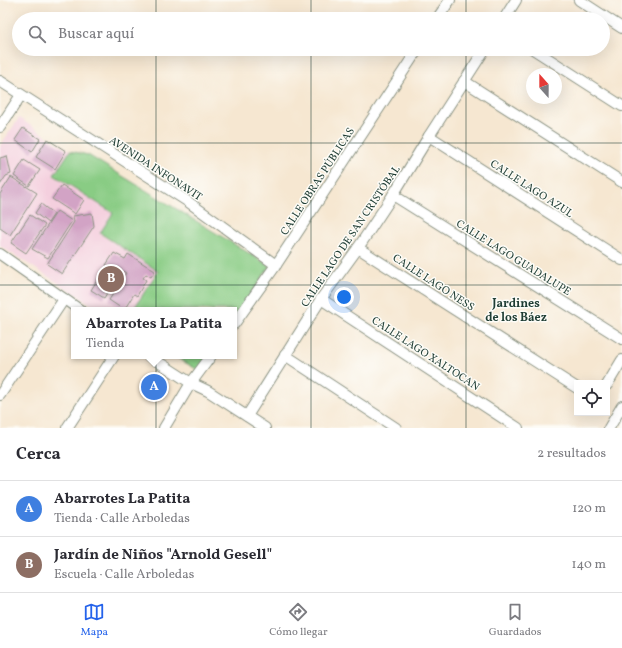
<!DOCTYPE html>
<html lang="es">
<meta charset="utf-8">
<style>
:root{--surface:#fff;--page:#f7f7f7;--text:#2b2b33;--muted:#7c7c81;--line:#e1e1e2;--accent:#2563eb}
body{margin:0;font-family:Vollkorn,serif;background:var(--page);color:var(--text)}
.controls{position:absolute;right:12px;bottom:12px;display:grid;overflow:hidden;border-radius:0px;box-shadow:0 4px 16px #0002}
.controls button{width:36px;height:36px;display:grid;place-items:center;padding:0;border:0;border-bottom:1px solid var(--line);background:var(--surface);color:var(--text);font:20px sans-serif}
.compass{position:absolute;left:526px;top:68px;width:36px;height:36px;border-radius:50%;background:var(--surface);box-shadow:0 4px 16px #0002;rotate:339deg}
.you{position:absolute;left:344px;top:297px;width:14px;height:14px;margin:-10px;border:3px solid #fff;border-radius:50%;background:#1a73e8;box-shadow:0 0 0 6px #1a73e833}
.badge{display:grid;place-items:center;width:26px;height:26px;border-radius:50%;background:var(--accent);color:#fff;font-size:13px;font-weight:700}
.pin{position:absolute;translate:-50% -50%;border:2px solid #fff;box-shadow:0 1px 4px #0006}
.popup{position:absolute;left:71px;top:307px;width:166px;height:52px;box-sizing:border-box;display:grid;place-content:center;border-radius:0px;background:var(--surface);filter:drop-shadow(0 1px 3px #0005);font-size:13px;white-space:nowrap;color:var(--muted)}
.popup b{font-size:15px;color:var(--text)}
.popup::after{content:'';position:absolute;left:50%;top:100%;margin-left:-8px;border:8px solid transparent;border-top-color:var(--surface)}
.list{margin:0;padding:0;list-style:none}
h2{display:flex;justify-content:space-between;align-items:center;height:52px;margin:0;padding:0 16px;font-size:17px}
h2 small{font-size:13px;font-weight:400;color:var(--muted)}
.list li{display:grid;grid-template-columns:26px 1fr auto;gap:12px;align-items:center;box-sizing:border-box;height:56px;padding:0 16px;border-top:1px solid var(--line)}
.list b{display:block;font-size:15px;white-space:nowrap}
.list p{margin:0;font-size:13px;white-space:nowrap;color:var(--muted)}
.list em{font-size:13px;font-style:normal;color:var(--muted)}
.icon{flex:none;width:22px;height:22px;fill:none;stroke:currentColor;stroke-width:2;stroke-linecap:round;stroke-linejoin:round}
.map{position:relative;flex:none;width:622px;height:428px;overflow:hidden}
.search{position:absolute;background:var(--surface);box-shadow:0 4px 16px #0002;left:12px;right:12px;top:12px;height:44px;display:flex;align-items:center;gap:10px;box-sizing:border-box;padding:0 14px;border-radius:22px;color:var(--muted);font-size:15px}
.sheet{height:164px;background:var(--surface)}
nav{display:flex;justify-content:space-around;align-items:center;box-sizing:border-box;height:56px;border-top:1px solid var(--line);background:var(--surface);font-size:11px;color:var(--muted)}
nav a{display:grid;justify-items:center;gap:2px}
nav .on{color:var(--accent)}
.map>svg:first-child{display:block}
</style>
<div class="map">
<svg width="622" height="428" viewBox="0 0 622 428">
<rect width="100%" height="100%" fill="#fdfcf7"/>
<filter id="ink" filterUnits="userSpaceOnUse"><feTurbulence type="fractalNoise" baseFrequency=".025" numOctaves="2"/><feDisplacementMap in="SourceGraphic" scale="8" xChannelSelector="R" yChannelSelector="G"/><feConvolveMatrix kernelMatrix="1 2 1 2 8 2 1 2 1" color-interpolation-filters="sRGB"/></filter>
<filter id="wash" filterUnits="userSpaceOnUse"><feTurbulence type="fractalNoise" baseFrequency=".012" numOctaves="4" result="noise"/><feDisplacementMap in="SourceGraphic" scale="16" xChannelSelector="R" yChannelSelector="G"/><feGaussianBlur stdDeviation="0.9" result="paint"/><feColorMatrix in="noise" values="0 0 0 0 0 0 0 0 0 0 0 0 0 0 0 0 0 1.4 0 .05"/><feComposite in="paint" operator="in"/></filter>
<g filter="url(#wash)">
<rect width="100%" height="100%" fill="#f6e7d1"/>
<polygon fill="#f4cfde" points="19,118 70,151 54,176 113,213 100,234 158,271 133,310 100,310 0,246 0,146"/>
<g fill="#89cc84" stroke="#54845c">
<polygon points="70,151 88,155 270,266 234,320 234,310 133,310 158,271 100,233 113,213 54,175"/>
<polygon points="174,356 210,356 200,371"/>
</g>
<g id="blocks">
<g fill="#d2a3c5">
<polygon points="23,128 40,139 32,152 15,140"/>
<polygon points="47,139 66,151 55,169 36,157"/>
<polygon points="7,156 11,174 6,176 0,185 0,158"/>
<polygon points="24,160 40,170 29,186 14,176"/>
<polygon points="11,177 37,193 10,235 0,228 0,194"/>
<polygon points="62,185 84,200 75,214 52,199"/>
<polygon points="41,204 54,214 48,223 35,213"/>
<polygon points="57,211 72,221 48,258 32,249"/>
<polygon points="92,213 94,226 62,274 47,264 74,222 73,216"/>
<polygon points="30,215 45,225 26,253 11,243"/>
<polygon points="114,253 125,259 128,254 155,271 151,277 146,274 143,278 146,280 137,296 134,294 124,310 109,300 115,291 112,289 120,278 122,279 126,273 117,267 115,270 106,265"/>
<polygon points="105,268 117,276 104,298 91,290"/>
</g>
</g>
</g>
<g filter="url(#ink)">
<use href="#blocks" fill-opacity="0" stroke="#8a9282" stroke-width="1"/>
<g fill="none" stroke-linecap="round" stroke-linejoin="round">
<g stroke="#8a9282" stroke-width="12">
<g id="minor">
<polyline points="579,0 622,28"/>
<polyline points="437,19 450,0"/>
<polyline points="504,19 516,0"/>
<polyline points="533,49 622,106"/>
<polyline points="0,81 187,201 276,265"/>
<polyline points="464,81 622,182"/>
<polyline points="0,127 21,95"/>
<polyline points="429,136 622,260"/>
<polyline points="393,195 622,339"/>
<polyline points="358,248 577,388"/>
<polyline points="0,254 80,310"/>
<polyline points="321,299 518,428"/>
<polyline points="234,324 276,265 418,49"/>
<polyline points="285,355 396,428"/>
<polyline points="149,356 191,383 208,391 265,428"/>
<polyline points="607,385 622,360"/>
<polyline points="0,395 64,299"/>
<polyline points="247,416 321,299 358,248 393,195 429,136 485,49"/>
<polyline points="67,428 114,356"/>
<polyline points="164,428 191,383 211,356"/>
<polyline points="609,428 622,406"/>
</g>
</g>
<use href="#minor" stroke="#fff" stroke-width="10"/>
</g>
</g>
<path fill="none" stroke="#1f3d34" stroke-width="1" stroke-opacity="0.55" d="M 156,0 L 156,19M 311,0 L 311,19M 466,0 L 466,19M 156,49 L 156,428M 311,49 L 311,428M 466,49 L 466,428M 0,143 L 622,143M 0,285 L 622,285"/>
<g text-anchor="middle" stroke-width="3" stroke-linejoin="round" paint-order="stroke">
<g font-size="11" fill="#1f3d34" stroke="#fdfcf7">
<text transform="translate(156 168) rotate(33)" y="4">AVENIDA INFONAVIT</text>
<text transform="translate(317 181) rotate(-57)" y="4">CALLE OBRAS PÚBLICAS</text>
<text transform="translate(532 188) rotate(33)" y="4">CALLE LAGO AZUL</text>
<text transform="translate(350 236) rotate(-56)" y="4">CALLE LAGO DE SAN CRISTÓBAL</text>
<text transform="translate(514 257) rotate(32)" y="4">CALLE LAGO GUADALUPE</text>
<text transform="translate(434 282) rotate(33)" y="4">CALLE LAGO NESS</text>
<text transform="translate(426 353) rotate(33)" y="4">CALLE LAGO XALTOCAN</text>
</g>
<g font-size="12" font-weight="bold" fill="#1f3d34" stroke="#fdfcf7">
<text x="516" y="307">Jardines<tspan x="516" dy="14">de los Báez</tspan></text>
</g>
</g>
</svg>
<div class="controls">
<button><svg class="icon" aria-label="locate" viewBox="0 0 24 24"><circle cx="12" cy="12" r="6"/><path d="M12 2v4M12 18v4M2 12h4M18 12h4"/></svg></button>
</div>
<svg class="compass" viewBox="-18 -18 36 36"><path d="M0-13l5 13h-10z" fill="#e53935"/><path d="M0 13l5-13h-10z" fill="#7c7c81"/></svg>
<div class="you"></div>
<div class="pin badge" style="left:154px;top:387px;background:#3f7fe0">A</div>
<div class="popup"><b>Abarrotes La Patita</b>Tienda</div>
<div class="pin badge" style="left:111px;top:279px;background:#8d6e63">B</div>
<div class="search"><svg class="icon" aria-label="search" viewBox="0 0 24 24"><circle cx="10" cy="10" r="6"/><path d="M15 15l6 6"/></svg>Buscar aquí</div>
</div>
<section class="sheet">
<h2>Cerca<small>2 resultados</small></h2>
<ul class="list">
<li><span class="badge" style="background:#3f7fe0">A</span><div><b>Abarrotes La Patita</b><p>Tienda · Calle Arboledas</p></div><em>120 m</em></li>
<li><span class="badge" style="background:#8d6e63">B</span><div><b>Jardín de Niños &quot;Arnold Gesell&quot;</b><p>Escuela · Calle Arboledas</p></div><em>140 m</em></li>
</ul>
</section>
<nav>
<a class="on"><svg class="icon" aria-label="map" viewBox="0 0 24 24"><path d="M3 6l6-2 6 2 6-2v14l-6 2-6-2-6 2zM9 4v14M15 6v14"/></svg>Mapa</a>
<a><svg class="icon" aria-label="directions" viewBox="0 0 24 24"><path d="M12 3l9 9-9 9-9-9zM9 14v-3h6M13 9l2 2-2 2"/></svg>Cómo llegar</a>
<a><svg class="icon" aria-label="saved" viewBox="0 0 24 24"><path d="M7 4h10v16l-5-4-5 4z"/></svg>Guardados</a>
</nav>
